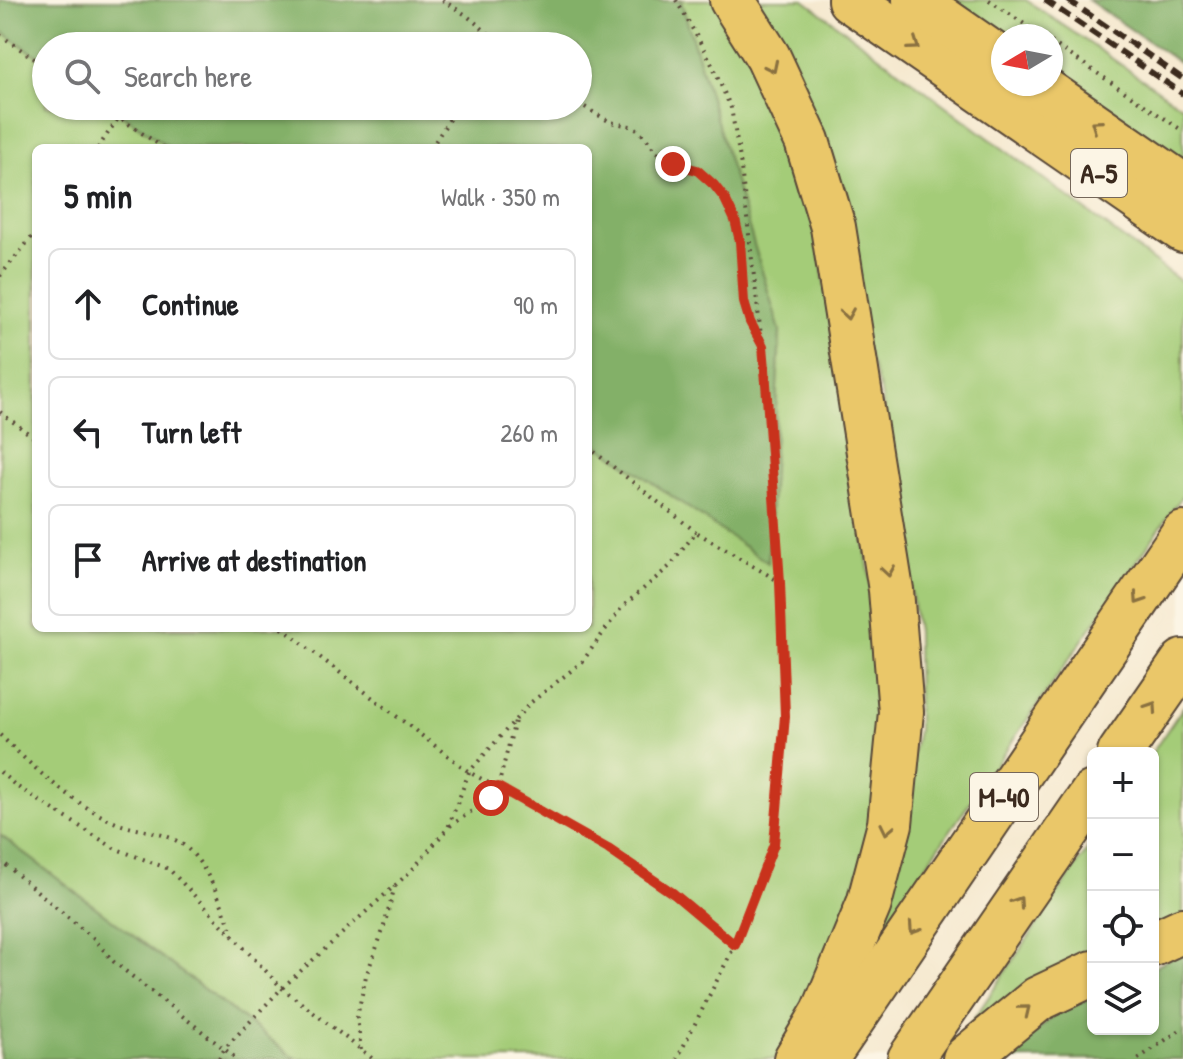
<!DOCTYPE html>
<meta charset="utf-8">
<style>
:root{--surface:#fff;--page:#f6f6f6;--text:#202124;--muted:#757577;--line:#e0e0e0}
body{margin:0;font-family:"Patrick Hand",sans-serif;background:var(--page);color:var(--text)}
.controls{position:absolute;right:24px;bottom:24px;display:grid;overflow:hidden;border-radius:12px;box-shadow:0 2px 6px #0004}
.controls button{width:72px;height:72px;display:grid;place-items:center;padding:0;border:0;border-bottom:2px solid var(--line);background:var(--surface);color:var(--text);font:40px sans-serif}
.compass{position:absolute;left:991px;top:24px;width:72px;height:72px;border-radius:50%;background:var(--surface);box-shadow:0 2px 6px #0004;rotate:260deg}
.stop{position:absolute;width:24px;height:24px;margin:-18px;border:6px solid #c8321e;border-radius:50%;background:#fff}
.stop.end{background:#c8321e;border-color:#fff;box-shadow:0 2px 8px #0008}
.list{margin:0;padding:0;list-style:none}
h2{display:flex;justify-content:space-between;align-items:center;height:104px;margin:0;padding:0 32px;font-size:34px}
h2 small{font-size:26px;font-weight:400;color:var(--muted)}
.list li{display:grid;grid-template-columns:52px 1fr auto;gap:24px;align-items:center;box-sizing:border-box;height:112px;margin:0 16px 16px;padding:0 16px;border:2px solid var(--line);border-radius:12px}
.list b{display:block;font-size:30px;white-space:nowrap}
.list em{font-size:26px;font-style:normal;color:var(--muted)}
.icon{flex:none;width:44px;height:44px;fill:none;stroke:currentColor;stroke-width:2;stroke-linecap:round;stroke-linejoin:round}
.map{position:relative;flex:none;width:1183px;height:1059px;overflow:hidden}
.search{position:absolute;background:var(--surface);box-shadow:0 2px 6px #0004;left:32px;top:32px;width:560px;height:88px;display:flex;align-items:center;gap:20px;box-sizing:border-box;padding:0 28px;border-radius:44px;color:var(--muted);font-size:30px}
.panel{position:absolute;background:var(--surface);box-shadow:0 2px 6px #0004;left:32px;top:144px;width:560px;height:488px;border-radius:12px}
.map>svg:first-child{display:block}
</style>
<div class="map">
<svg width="1183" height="1059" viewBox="0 0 1183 1059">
<rect width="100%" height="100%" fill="#fcf5e5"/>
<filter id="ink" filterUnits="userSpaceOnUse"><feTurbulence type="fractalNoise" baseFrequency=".0125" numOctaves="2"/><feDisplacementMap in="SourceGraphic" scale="16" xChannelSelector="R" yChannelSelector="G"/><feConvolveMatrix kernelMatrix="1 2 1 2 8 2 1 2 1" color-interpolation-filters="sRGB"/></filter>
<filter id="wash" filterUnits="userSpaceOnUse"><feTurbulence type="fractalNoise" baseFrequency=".006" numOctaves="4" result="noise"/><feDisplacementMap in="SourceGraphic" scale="32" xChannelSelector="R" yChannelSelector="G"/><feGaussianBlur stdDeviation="1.8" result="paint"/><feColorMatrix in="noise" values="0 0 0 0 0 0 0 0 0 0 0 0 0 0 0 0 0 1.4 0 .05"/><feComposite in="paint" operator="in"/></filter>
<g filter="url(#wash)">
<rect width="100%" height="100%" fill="#f5e8ce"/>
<g fill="#a4cc78" stroke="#707b4b" stroke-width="2">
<polygon points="679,0 715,0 760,73 814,217 883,662 875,819 833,953 776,1059 296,1059 0,835 0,30 46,62 46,106 110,106 170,148 36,148 36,628 588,628 588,438 768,562 780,331"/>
<polygon points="747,0 804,0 1183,283 1183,495 871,945 918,731 917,631 881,392"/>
<polygon points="947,0 1026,0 1183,107 1183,163 1051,72 1051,36 1003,36"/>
<polygon points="1183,707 1183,916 1153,929 1152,753"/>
<polygon points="1093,841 1093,955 959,1041"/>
</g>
<g fill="#83b068" stroke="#5f6d43" stroke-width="2">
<polygon points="0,0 681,1 780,331 768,563 588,438 588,148 170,148 110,106 578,106 578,46 46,46 46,62 0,30"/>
<polygon points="1088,0 1183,0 1183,65"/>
<polygon points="0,835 296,1059 0,1059"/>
<polygon points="1183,952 1183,1059 1005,1059 1056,1014 1093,996 1093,1029 1153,1029 1153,967"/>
</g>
</g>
<g filter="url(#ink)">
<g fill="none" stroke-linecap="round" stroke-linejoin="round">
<g stroke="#574638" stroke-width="48">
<g id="motorway">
<polyline points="732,0 768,57 807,141 833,227 891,590 901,712 890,824 869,904 824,1012 796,1059"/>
<polyline points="850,0 1183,230"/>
<polyline points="915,0 1003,61"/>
<polyline points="1036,84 1183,186"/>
<polyline points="1120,753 1183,662"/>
<polyline points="1153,944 1183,930"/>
<polyline points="826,1058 1183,534"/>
<polyline points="910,1059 1093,793"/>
<polyline points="965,1059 1038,999 1093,973"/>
</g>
</g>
<g stroke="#574638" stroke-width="4" stroke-dasharray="2 6" stroke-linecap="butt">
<polyline points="442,0 466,15 504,46"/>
<polyline points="676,0 709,58 731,108 740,159 765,369 780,582 785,716 774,844 735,945 677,1059"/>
<polyline points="989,0 1042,36"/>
<polyline points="0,35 46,67"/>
<polyline points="1051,42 1183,131"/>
<polyline points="578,103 610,122 635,127 646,138 662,159 697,170 725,199 735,220 740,241 744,302 750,322 762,344"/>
<polyline points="102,106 164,148"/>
<polyline points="98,148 119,117"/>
<polyline points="431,148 458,106"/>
<polyline points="0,276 36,232"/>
<polyline points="0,412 36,439"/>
<polyline points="588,447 696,532"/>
<polyline points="282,628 469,772 608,849 674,894 735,945"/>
<path d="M 0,735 C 34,768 69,801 112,821 C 132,831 157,830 177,841 C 205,856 223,906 233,935"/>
<polyline points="0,772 16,786 114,848 169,869 282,988 373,1059"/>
<polyline points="450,826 491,798 498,787 515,721"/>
<polyline points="0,860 94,939 114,962 237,1059"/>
<polyline points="361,1050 357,1017 366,976 382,933 395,886"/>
<polyline points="219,1059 225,1048 282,988 412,870 448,828 469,772 529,704 582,662 622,607 670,566 696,532 780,582"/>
<polyline points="1138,1059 1183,1028"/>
</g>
<use href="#motorway" stroke="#eac769" stroke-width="44"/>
<g stroke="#3b2a1e" stroke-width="6" stroke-dasharray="12 6" stroke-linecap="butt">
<polyline points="1045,0 1183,94"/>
<polyline points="1068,0 1183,79"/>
</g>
</g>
<defs><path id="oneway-chevron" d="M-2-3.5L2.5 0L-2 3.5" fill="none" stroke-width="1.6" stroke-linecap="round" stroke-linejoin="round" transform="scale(2)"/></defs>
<g stroke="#8a7140">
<use href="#oneway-chevron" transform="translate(914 45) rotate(35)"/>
<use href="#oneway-chevron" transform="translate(772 67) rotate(64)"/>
<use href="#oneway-chevron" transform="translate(1096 125) rotate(-145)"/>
<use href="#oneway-chevron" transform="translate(847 314) rotate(81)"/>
<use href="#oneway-chevron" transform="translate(888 571) rotate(81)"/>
<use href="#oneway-chevron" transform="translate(1139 599) rotate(124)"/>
<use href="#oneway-chevron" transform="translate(1152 707) rotate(-56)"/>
<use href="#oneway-chevron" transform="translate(887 829) rotate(102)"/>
<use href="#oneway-chevron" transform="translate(1018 902) rotate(-56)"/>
<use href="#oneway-chevron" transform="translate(914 929) rotate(124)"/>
<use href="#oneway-chevron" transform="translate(1025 1010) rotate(-39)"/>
</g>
</g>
<g fill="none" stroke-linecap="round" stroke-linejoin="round" filter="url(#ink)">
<polyline stroke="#c8321e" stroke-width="10" points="491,798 498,787 608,849 674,894 735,945 774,844 785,716 780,582 765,369 763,346 750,322 744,302 740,241 735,220 725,199 714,185 697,170 673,164"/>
</g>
<g text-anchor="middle" stroke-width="6" stroke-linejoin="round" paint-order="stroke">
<g fill="#fcf5e5" stroke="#75675a" stroke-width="2">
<rect x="1071" y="149" width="56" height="48" rx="6"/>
<rect x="970" y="773" width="68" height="48" rx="6"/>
</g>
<g font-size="28" font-weight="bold" fill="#3b2a1e">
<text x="1099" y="183">A-5</text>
<text x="1004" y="807">M-40</text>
</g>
</g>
</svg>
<div class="controls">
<button>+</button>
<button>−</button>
<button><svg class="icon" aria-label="locate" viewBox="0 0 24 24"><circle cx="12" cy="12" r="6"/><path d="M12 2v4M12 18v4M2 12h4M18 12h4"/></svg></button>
<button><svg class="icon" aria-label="layers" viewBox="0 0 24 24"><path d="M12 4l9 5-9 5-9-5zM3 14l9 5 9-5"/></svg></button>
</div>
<svg class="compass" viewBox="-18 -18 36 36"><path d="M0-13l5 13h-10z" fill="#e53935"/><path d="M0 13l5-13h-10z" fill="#757577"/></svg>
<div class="stop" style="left:491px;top:798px"></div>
<div class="stop end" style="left:673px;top:164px"></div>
<div class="search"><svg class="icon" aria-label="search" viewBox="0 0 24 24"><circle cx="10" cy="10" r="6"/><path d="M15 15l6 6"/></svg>Search here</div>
<section class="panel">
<h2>5 min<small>Walk · 350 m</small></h2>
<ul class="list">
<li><svg class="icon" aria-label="ahead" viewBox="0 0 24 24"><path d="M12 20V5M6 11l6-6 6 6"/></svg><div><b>Continue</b></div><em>90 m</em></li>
<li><svg class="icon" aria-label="left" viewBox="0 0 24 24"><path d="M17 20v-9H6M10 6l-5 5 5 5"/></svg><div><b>Turn left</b></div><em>260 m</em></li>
<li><svg class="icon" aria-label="arrive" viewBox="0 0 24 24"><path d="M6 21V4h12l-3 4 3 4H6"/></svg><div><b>Arrive at destination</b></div></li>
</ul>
</section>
</div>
